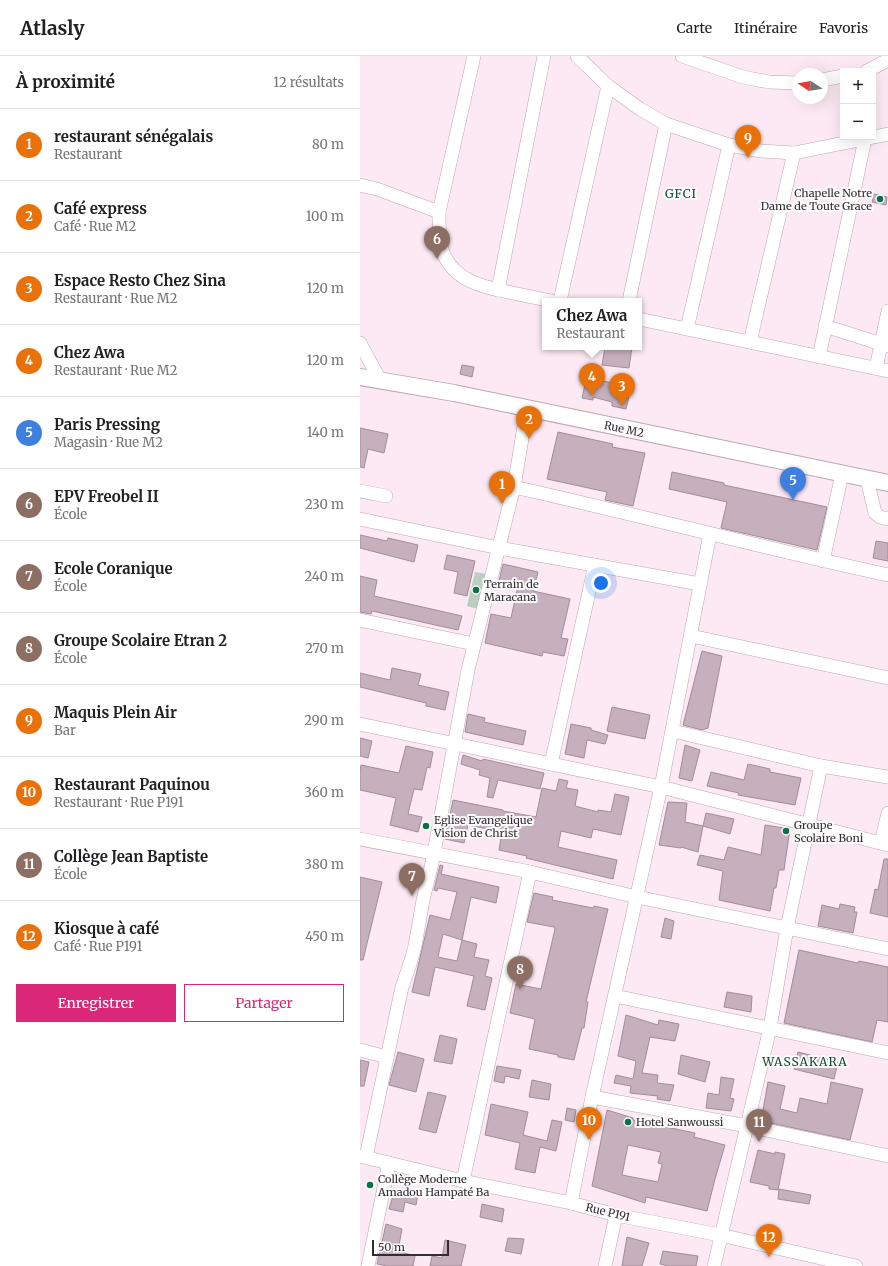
<!DOCTYPE html>
<html lang="fr">
<meta charset="utf-8">
<style>
:root{--surface:#fff;--page:#f2f2f2;--text:#202124;--muted:#757577;--line:#e0e0e0;--accent:#db2777}
body{margin:0;font-family:Merriweather,serif;background:var(--page);color:var(--text)}
.controls{position:absolute;right:12px;top:12px;display:grid;overflow:hidden;border-radius:0px;box-shadow:0 4px 16px #0002}
.controls button{width:36px;height:36px;display:grid;place-items:center;padding:0;border:0;border-bottom:1px solid var(--line);background:var(--surface);color:var(--text);font:20px sans-serif}
.compass{position:absolute;left:432px;top:12px;width:36px;height:36px;border-radius:50%;background:var(--surface);box-shadow:0 4px 16px #0002;rotate:282deg}
.scale{position:absolute;left:12px;bottom:10px;width:77px;box-sizing:border-box;padding-left:4px;border:2px solid #352c31;border-top:0;font-size:11px;line-height:14px;white-space:nowrap;color:#352c31;-webkit-text-stroke:3px #fcfcfc;paint-order:stroke}
.you{position:absolute;left:241px;top:527px;width:14px;height:14px;margin:-10px;border:3px solid #fff;border-radius:50%;background:#1a73e8;box-shadow:0 0 0 6px #1a73e833}
.badge{display:grid;place-items:center;width:26px;height:26px;border-radius:50%;background:var(--accent);color:#fff;font-size:13px;font-weight:700}
.pin{position:absolute;translate:-50% -33px;filter:drop-shadow(0 1px 2px #0008)}
.pin::after{content:'';position:absolute;top:21px;width:14px;height:12px;background:inherit;clip-path:polygon(0 0,100% 0,50% 100%)}
.popup{position:absolute;left:182px;top:242px;width:100px;height:52px;box-sizing:border-box;display:grid;place-content:center;border-radius:0px;background:var(--surface);filter:drop-shadow(0 1px 3px #0005);font-size:13px;white-space:nowrap;color:var(--muted)}
.popup b{font-size:15px;color:var(--text)}
.popup::after{content:'';position:absolute;left:50%;top:100%;margin-left:-8px;border:8px solid transparent;border-top-color:var(--surface)}
.list{margin:0;padding:0;list-style:none}
h2{display:flex;justify-content:space-between;align-items:center;height:52px;margin:0;padding:0 16px;font-size:17px}
h2 small{font-size:13px;font-weight:400;color:var(--muted)}
.list li{display:grid;grid-template-columns:26px 1fr auto;gap:12px;align-items:center;box-sizing:border-box;height:72px;padding:0 16px;border-top:1px solid var(--line)}
.list b{display:block;font-size:15px;white-space:nowrap}
.list p{margin:0;font-size:13px;white-space:nowrap;color:var(--muted)}
.list em{font-size:13px;font-style:normal;color:var(--muted)}
.actions{display:flex;gap:8px;padding:12px 16px}
.actions a{flex:1;padding:9px 0;border:1px solid var(--accent);border-radius:0px;text-align:center;font-size:14px;color:var(--accent)}
.actions .main{background:var(--accent);color:#fff}
.map{position:relative;flex:none;width:528px;height:1210px;overflow:hidden}
header{display:flex;align-items:center;gap:24px;box-sizing:border-box;height:56px;padding:0 20px;background:var(--surface);border-bottom:1px solid var(--line)}
header strong{font-size:19px}
nav{display:flex;gap:22px;margin-inline-start:auto;font-size:14px}
main{display:flex}
aside{flex:1;background:var(--surface)}
.map>svg:first-child{display:block}
</style>
<header>
<strong>Atlasly</strong>
<nav><a>Carte</a><a>Itinéraire</a><a>Favoris</a></nav>
</header>
<main>
<aside>
<h2>À proximité<small>12 résultats</small></h2>
<ul class="list">
<li><span class="badge" style="background:#e8710a">1</span><div><b>restaurant sénégalais</b><p>Restaurant</p></div><em>80 m</em></li>
<li><span class="badge" style="background:#e8710a">2</span><div><b>Café express</b><p>Café · Rue M2</p></div><em>100 m</em></li>
<li><span class="badge" style="background:#e8710a">3</span><div><b>Espace Resto Chez Sina</b><p>Restaurant · Rue M2</p></div><em>120 m</em></li>
<li><span class="badge" style="background:#e8710a">4</span><div><b>Chez Awa</b><p>Restaurant · Rue M2</p></div><em>120 m</em></li>
<li><span class="badge" style="background:#3f7fe0">5</span><div><b>Paris Pressing</b><p>Magasin · Rue M2</p></div><em>140 m</em></li>
<li><span class="badge" style="background:#8d6e63">6</span><div><b>EPV Freobel II</b><p>École</p></div><em>230 m</em></li>
<li><span class="badge" style="background:#8d6e63">7</span><div><b>Ecole Coranique</b><p>École</p></div><em>240 m</em></li>
<li><span class="badge" style="background:#8d6e63">8</span><div><b>Groupe Scolaire Etran 2</b><p>École</p></div><em>270 m</em></li>
<li><span class="badge" style="background:#e8710a">9</span><div><b>Maquis Plein Air</b><p>Bar</p></div><em>290 m</em></li>
<li><span class="badge" style="background:#e8710a">10</span><div><b>Restaurant Paquinou</b><p>Restaurant · Rue P191</p></div><em>360 m</em></li>
<li><span class="badge" style="background:#8d6e63">11</span><div><b>Collège Jean Baptiste</b><p>École</p></div><em>380 m</em></li>
<li><span class="badge" style="background:#e8710a">12</span><div><b>Kiosque à café</b><p>Café · Rue P191</p></div><em>450 m</em></li>
</ul>
<div class="actions"><a class="main">Enregistrer</a><a>Partager</a></div>
</aside>
<div class="map">
<svg width="528" height="1210" viewBox="0 0 528 1210">
<rect width="100%" height="100%" fill="#fce9f3"/>
<polygon fill="#bacec1" points="115,516 126,518 118,553 107,550"/>
<g fill="#c7b0bd" stroke="#a28c99" fill-rule="evenodd">
<polygon points="514,138 527,141 526,149 512,146"/>
<polygon points="245,291 272,291 269,312 242,309"/>
<polygon points="102,309 114,311 112,321 100,318"/>
<polygon points="226,324 239,327 240,324 271,332 266,353 252,350 252,346 233,341 233,344 222,342"/>
<polygon points="0,372 28,378 24,397 8,393 4,412 0,411"/>
<polygon points="198,376 253,388 252,391 285,397 273,450 245,444 247,436 187,423"/>
<polygon points="312,416 364,427 364,429 467,451 457,494 361,472 367,446 309,433"/>
<polygon points="0,479 27,485 28,482 58,489 54,506 0,492"/>
<polygon points="516,485 528,487 528,505 513,502"/>
<polygon points="87,499 115,505 107,540 94,537 98,516 84,513"/>
<polygon points="143,508 178,516 173,535 210,543 201,582 208,583 204,600 183,596 182,600 125,587 131,558 151,562 158,530 139,525"/>
<polygon points="0,520 17,524 14,540 102,560 98,574 12,555 11,558 0,556"/>
<polygon points="342,595 362,600 348,672 342,674 323,669"/>
<polygon points="32,612 61,618 58,629 89,636 85,654 66,650 66,647 0,631 0,617 30,624"/>
<polygon points="252,651 290,659 285,683 247,675"/>
<polygon points="108,658 125,662 124,666 166,675 163,689 105,676"/>
<polygon points="211,668 231,672 231,674 248,679 245,688 227,684 224,702 205,698"/>
<polygon points="0,682 12,685 8,702 0,700"/>
<polygon points="325,689 340,694 332,725 319,722"/>
<polygon points="46,690 73,696 70,712 67,711 62,734 54,733 48,758 62,761 58,776 30,769 36,742 0,734 0,715 1,709 39,717"/>
<polygon points="103,699 122,705 123,703 184,717 180,733 138,724 133,742 127,741 130,722 119,719 120,714 101,708"/>
<polygon points="388,708 410,713 410,716 441,722 435,749 378,739 379,737 347,730 351,716 384,724"/>
<polygon points="199,723 208,725 206,732 218,734 215,750 238,756 238,754 251,756 255,738 269,741 261,779 233,773 231,782 201,775 198,791 257,804 253,823 166,802 167,800 139,794 142,776 108,769 104,787 85,783 93,744 143,754 143,755 176,761 182,732 196,735"/>
<polygon points="308,746 327,747 325,766 343,770 338,796 321,791 321,792 299,789"/>
<polygon points="346,757 374,763 370,778 343,770"/>
<polygon points="405,769 430,773 424,814 419,814 416,832 414,832 410,855 359,844 363,815 337,809 340,799 364,804 368,791 401,799"/>
<polygon points="524,803 528,803 528,861 510,857 515,833 518,834"/>
<path d="M 80,809 L 83,810 L 81,818 L 139,831 L 136,847 L 111,841 L 102,884 L 117,888 L 114,901 L 129,904 L 125,920 L 132,922 L 125,954 L 107,950 L 114,920 L 75,911 L 69,940 L 52,936 L 70,859 L 90,864 L 97,836 L 78,832 L 77,835 L 74,834 ZM 83,878 L 102,884 L 97,905 L 78,901 Z"/>
<polygon points="0,821 22,826 3,904 0,904"/>
<polygon points="174,837 193,841 192,844 233,852 234,850 248,853 226,946 228,946 224,972 222,972 214,1004 198,1001 198,999 169,993 175,963 150,957 156,928 181,933 195,873 194,871 167,866"/>
<polygon points="480,848 495,851 494,856 497,856 493,877 458,870 462,849 479,853"/>
<polygon points="305,862 314,865 311,883 301,881"/>
<polygon points="439,894 498,907 499,905 528,911 528,966 517,964 512,986 424,967"/>
<polygon points="367,936 392,940 391,956 364,951"/>
<polygon points="266,959 298,969 299,964 319,968 315,985 290,981 282,1017 298,1019 297,1027 314,1029 310,1045 297,1043 298,1040 270,1037 271,1030 254,1027 256,1019 273,1023 276,1005 258,1000"/>
<polygon points="80,979 97,983 92,1008 74,1005"/>
<polygon points="38,996 64,1003 56,1036 29,1029"/>
<polygon points="438,996 478,1006 474,1023 434,1013"/>
<polygon points="321,999 350,1006 345,1026 318,1018"/>
<polygon points="0,1004 9,1006 4,1030 0,1030"/>
<polygon points="137,1010 161,1014 159,1023 145,1020 144,1027 134,1025"/>
<polygon points="361,1021 374,1023 370,1042 374,1043 371,1055 346,1052 348,1037 359,1039"/>
<polygon points="172,1024 191,1028 189,1044 169,1041"/>
<polygon points="408,1026 425,1030 420,1053 437,1057 440,1042 467,1048 471,1026 503,1033 490,1084 401,1065"/>
<polygon points="68,1036 86,1040 76,1077 59,1073"/>
<polygon points="131,1048 168,1056 163,1079 187,1085 192,1064 202,1066 196,1095 180,1091 175,1117 155,1113 160,1087 125,1079"/>
<polygon points="207,1052 216,1054 214,1066 205,1064"/>
<path d="M 247,1054 L 273,1062 L 273,1064 L 335,1077 L 334,1081 L 365,1089 L 355,1123 L 347,1155 L 286,1141 L 285,1147 L 232,1130 ZM 268,1089 L 301,1096 L 298,1107 L 302,1108 L 298,1126 L 262,1119 Z"/>
<polygon points="398,1094 415,1098 415,1096 425,1098 418,1134 409,1133 409,1130 390,1126"/>
<polygon points="35,1133 58,1138 56,1149 45,1146 43,1156 29,1153"/>
<polygon points="419,1133 451,1139 449,1148 418,1143"/>
<polygon points="122,1148 144,1153 142,1166 120,1161"/>
<polygon points="26,1168 42,1173 38,1195 55,1200 53,1210 27,1210 17,1208"/>
<polygon points="267,1181 289,1187 282,1210 262,1210"/>
<polygon points="148,1182 164,1183 161,1198 145,1195"/>
<polygon points="85,1184 106,1189 101,1210 70,1210 72,1200 82,1202"/>
<polygon points="303,1195 338,1200 336,1210 308,1210 300,1208"/>
</g>
<g fill="none" stroke-linecap="round" stroke-linejoin="round">
<g stroke="#bda6b3" stroke-width="14">
<g id="minor">
<path d="M 114,0 L 79,156 C 79,169 79,188 84,199 C 96,225 123,231 148,236 C 162,239 177,242 191,245"/>
<polyline points="217,0 248,30 280,53 306,68 369,89 401,95 434,97 528,78"/>
<polyline points="322,0 383,21 409,26 438,27"/>
<polyline points="507,15 528,4"/>
<polyline points="462,24 483,20"/>
<polyline points="0,129 17,133 79,156"/>
<polyline points="138,234 184,0"/>
<polyline points="200,245 248,30"/>
<polyline points="269,245 306,68"/>
<polyline points="279,263 528,315"/>
<polyline points="465,270 528,290"/>
<polyline points="327,273 369,89"/>
<polyline points="390,286 434,97"/>
<polyline points="0,287 20,324"/>
<polyline points="459,301 505,83"/>
<polyline points="516,312 528,255"/>
<polyline points="507,423 515,457 520,461 528,463"/>
<path d="M 154,431 C 279,459 403,492 528,519"/>
<polyline points="0,435 26,440"/>
<polyline points="0,463 139,492 340,528"/>
<polyline points="463,505 482,418"/>
<polyline points="0,564 114,588"/>
<polyline points="331,580 528,622"/>
<polyline points="0,668 301,731 528,789"/>
<polyline points="313,675 461,710 528,721"/>
<polyline points="191,708 235,509"/>
<polyline points="0,783 170,816 277,841 528,893"/>
<polyline points="521,787 528,757"/>
<polyline points="255,940 528,997"/>
<polyline points="0,994 27,1001"/>
<polyline points="232,1041 387,1070 528,1100"/>
<polyline points="0,1100 103,1125 211,1147 256,1159 360,1179 496,1210"/>
<polyline points="6,1101 42,931 50,908 55,890 63,844 72,807 85,738 108,614 154,431 167,352"/>
<polyline points="103,1125 170,816"/>
<polyline points="211,1147 232,1041 301,731 350,478"/>
<polyline points="8,1210 29,1107"/>
<polyline points="245,1210 256,1159"/>
<polyline points="354,1210 410,972 427,872 461,710"/>
</g>
</g>
<g stroke="#bda6b3" stroke-width="18">
<polyline id="major" points="0,321 94,337 528,427"/>
</g>
<use href="#minor" stroke="#fff" stroke-width="13"/>
<use href="#major" stroke="#fff" stroke-width="16"/>
</g>
<g fill="#0a7047" stroke="#fcfcfc" stroke-width="1.5">
<circle cx="520" cy="143" r="4"/>
<circle cx="116" cy="534" r="4"/>
<circle cx="66" cy="770" r="4"/>
<circle cx="426" cy="775" r="4"/>
<circle cx="268" cy="1066" r="4"/>
<circle cx="10" cy="1129" r="4"/>
</g>
<g text-anchor="middle" stroke-width="4" stroke-linejoin="round" paint-order="stroke">
<g font-size="11" fill="#352c31" stroke="#fcfcfc" text-anchor="start">
<text x="512" y="141" text-anchor="end">Chapelle Notre<tspan x="512" dy="13">Dame de Toute Grace</tspan></text>
<text x="124" y="532">Terrain de<tspan x="124" dy="13">Maracana</tspan></text>
<text x="74" y="768">Eglise Evangelique<tspan x="74" dy="13">Vision de Christ</tspan></text>
<text x="434" y="773">Groupe<tspan x="434" dy="13">Scolaire Boni</tspan></text>
<text x="276" y="1070">Hotel Sanwoussi</text>
<text x="18" y="1127">Collège Moderne<tspan x="18" dy="13">Amadou Hampaté Ba</tspan></text>
</g>
<g font-size="11" fill="#352c31" stroke="#fcfcfc">
<text transform="translate(264 373) rotate(12)" y="4">Rue M2</text>
<text transform="translate(248 1156) rotate(13)" y="4">Rue P191</text>
</g>
<g font-size="12" letter-spacing="1" fill="#105033" stroke="#fcfcfc">
<text x="321" y="142">GFCI</text>
<text x="445" y="1010">WASSAKARA</text>
</g>
</g>
</svg>
<div class="controls">
<button>+</button>
<button>−</button>
</div>
<svg class="compass" viewBox="-18 -18 36 36"><path d="M0-13l5 13h-10z" fill="#e53935"/><path d="M0 13l5-13h-10z" fill="#757577"/></svg>
<div class="scale">50 m</div>
<div class="you"></div>
<div class="pin badge" style="left:142px;top:448px;background:#e8710a">1</div>
<div class="pin badge" style="left:169px;top:383px;background:#e8710a">2</div>
<div class="pin badge" style="left:262px;top:350px;background:#e8710a">3</div>
<div class="pin badge" style="left:232px;top:340px;background:#e8710a">4</div>
<div class="popup"><b>Chez Awa</b>Restaurant</div>
<div class="pin badge" style="left:433px;top:444px;background:#3f7fe0">5</div>
<div class="pin badge" style="left:77px;top:203px;background:#8d6e63">6</div>
<div class="pin badge" style="left:52px;top:840px;background:#8d6e63">7</div>
<div class="pin badge" style="left:160px;top:933px;background:#8d6e63">8</div>
<div class="pin badge" style="left:388px;top:102px;background:#e8710a">9</div>
<div class="pin badge" style="left:229px;top:1084px;background:#e8710a">10</div>
<div class="pin badge" style="left:399px;top:1086px;background:#8d6e63">11</div>
<div class="pin badge" style="left:409px;top:1201px;background:#e8710a">12</div>
</div>
</main>
